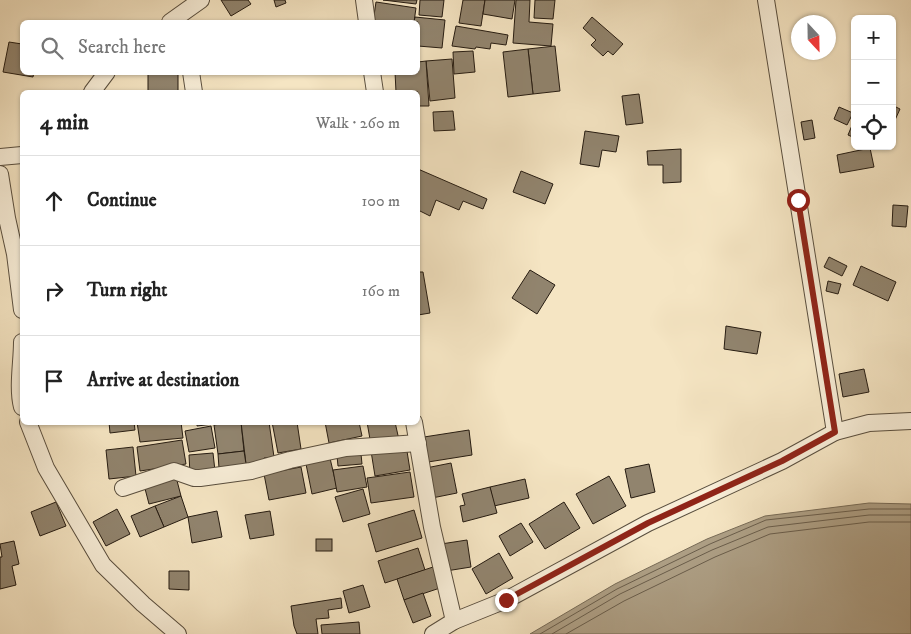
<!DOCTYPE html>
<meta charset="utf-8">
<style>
:root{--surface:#fff;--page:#f6f6f6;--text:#222;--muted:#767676;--line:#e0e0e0}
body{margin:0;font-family:"IM FELL DW Pica",serif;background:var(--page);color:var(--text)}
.controls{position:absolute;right:15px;top:15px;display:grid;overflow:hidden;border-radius:8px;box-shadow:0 1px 4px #0004}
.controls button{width:45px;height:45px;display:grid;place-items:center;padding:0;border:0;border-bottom:1px solid var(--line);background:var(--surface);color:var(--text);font:25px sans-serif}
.compass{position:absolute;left:791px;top:15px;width:45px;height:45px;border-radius:50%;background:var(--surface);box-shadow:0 1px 4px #0004;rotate:158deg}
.stop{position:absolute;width:15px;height:15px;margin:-11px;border:4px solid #8f2418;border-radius:50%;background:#fff}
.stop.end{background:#8f2418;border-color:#fff;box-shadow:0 1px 5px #0008}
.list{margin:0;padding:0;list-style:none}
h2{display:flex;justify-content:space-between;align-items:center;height:65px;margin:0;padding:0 20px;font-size:21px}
h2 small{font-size:16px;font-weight:400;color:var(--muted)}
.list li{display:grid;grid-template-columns:32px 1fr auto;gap:15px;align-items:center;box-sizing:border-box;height:90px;padding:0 20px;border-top:1px solid var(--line)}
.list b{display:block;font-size:19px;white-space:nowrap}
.list em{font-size:16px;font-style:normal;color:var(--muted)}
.icon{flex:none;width:28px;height:28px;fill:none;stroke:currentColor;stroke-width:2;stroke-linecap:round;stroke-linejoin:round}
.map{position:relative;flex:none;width:911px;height:634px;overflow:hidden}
.search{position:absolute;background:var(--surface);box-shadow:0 1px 4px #0004;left:20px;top:20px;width:400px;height:55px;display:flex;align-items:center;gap:12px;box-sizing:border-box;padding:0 18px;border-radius:8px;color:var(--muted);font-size:19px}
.panel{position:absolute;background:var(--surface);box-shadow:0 1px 4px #0004;left:20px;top:90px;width:400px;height:335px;border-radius:8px}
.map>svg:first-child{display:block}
</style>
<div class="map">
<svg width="911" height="634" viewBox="0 0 911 634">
<rect width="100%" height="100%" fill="#f5e5c3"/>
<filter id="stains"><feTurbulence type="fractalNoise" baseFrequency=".004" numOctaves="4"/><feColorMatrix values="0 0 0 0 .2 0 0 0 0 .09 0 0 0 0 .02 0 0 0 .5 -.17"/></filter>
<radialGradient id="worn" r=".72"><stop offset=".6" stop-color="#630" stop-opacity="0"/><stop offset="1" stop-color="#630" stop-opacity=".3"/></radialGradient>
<polygon fill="#aea086" stroke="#776b57" points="869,503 911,504 911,634 530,634 615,584 707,539 765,516"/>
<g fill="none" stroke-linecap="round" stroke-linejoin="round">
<g stroke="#6a5e4c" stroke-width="1">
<polyline points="540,634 617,589 710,544 766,520 869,509 911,509"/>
<polyline points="552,634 620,594 712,550 768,527 869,515 911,515"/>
<polyline points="566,634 624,601 715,557 770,534 869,522 911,522"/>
</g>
</g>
<g fill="#91846e" stroke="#251b11">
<polygon points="221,0 248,0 251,4 231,16"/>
<polygon points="274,0 285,0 286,3 276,7"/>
<polygon points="383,0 417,0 416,4"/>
<polygon points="420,0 444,0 442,17 419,15"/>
<polygon points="463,0 485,0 481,26 459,23"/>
<polygon points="485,0 515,0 512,19 483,14"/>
<polygon points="516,0 530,0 529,22 553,24 551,46 513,43"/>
<polygon points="535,0 555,0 553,19 534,18"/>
<polygon points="376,2 416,8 414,22 373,22"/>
<polygon points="415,17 445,20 442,48 418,46 418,22 414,22"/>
<polygon points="592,17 623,44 613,55 608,51 603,56 591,45 596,40 583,28"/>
<polygon points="456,26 508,35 506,45 491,43 490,49 476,47 475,49 452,46"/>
<polygon points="9,42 22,44 22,72 34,72 33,77 3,72"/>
<polygon points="555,46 560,91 533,94 528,49"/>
<polygon points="528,49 533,94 508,97 503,52"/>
<polygon points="473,51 475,72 454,74 453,52"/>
<polygon points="452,59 455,98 430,101 426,61"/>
<polygon points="426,61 429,106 418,106 418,92 396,92 395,72 418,72 418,62"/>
<rect x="148" y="72" width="30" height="20"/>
<polygon points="639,94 643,123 626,125 622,96"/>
<polygon points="892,105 900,109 895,120 892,119"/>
<polygon points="839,107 853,113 847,125 834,119"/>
<polygon points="453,111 455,130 434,131 433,112"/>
<polygon points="812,120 815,138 804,140 801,122"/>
<polygon points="853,123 855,124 855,138 848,135"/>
<polygon points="585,131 619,136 616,152 602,150 599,167 580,164"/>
<polygon points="870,148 874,167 840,173 837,155"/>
<polygon points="681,149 681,182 663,183 663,165 648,165 647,151"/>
<polygon points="418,169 487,199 483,209 463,201 459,210 436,200 430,216 418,210"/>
<polygon points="521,171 553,184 545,204 513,192"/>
<polygon points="893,205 908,206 906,227 892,226"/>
<polygon points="829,257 847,266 842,276 824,267"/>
<polygon points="861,266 896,282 888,301 853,285"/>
<polygon points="530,270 555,285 537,314 512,298"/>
<polygon points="418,272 423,272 430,313 418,315"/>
<polygon points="828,281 841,284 838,294 826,291"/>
<polygon points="726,326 761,332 757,354 724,349"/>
<polygon points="864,369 869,392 843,397 839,374"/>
<polygon points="109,422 134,422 135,430 110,433"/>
<polygon points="137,422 181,422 183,438 140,442"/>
<polygon points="197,422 230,422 197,426"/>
<polygon points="233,422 241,422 244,451 218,454 214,425"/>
<polygon points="241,422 269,422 274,457 264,458 265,462 246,464"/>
<polygon points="272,422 297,422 301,449 278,453"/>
<polygon points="325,422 359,422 362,436 329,443"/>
<polygon points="367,422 395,422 399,440 371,445"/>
<polygon points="211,426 215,448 189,452 185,431"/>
<polygon points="469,430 472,455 428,462 424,437"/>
<polygon points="182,440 186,464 140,471 137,447"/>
<polygon points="406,445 410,470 375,476 371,451"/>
<polygon points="133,447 136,476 109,479 106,450"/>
<polygon points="244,451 246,464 219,468 218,454"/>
<polygon points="213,453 215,471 190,474 189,455"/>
<polygon points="329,454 337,488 312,494 305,459"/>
<polygon points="361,454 362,464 338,466 337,456"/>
<polygon points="451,463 457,493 432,498 426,468"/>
<polygon points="649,464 655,492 631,498 625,469"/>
<polygon points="363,466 367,487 337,492 333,470"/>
<polygon points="301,467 306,493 269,500 264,474"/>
<polygon points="410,472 414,497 371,503 367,478"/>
<polygon points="175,473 181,496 149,504 143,481"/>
<polygon points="609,476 626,506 593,524 576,494"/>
<polygon points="525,479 529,498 494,506 490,487"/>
<polygon points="490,487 497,513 463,522 460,506 465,505 462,494"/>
<polygon points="363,489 370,514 343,522 335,497"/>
<polygon points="181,496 188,517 164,527 155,506"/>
<polygon points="56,502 66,526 40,536 31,512"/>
<polygon points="564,502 580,528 545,549 529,524"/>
<polygon points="155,506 164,527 140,537 131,516"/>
<polygon points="117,509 130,534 106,546 93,522"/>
<polygon points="414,510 422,538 376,552 368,524"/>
<polygon points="217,511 222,537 192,543 188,517"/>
<polygon points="270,511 274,535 250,539 245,515"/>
<polygon points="521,523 533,542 510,556 499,536"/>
<rect x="316" y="539" width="16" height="12"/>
<polygon points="467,540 471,567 446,571 441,544"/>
<polygon points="14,541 19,564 12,566 16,585 0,589 0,557 2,557 0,544"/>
<polygon points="418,548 425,570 385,583 378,561"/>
<polygon points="499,553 513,578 486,594 472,569"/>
<polygon points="436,566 443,587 404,600 397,579"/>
<polygon points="169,571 189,571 189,590 169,589"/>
<polygon points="363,585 370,607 349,613 343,591"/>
<polygon points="423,593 431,616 413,623 404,600"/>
<polygon points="341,598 342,608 328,610 329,618 316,619 318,634 297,634 294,626 291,606"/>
<polygon points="359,622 360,634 322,634 321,625"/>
</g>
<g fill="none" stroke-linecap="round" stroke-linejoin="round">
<g stroke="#594e3e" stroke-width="18">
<g id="street">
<polyline points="364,0 367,22"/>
<polyline points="766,0 835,432"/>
<polyline points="170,22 201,0"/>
<polyline points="191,72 194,92"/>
<polyline points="372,72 375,92"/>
<polyline points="92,92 107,72"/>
<polyline points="0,157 22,155"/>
<polyline points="0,174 7,218 15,254 22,310"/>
<path d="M 22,342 C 22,362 17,388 22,407"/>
<polyline points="28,422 46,468 103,565 143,604 178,634"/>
<polyline points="414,422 432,527 454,621"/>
<polyline points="123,488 174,471 194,478 200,478 251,471 290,460 346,448 418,443"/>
<polyline points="433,634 454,621 506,600 648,523 782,461 835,432 869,423 911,421"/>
</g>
</g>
<use href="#street" stroke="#f8eed8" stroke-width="16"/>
</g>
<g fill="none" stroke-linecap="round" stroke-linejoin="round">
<polyline stroke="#8f2418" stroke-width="6" points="506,600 648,523 782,461 835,432 798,200"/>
</g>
<rect width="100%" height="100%" filter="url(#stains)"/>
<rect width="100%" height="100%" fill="url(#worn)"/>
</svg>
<div class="controls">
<button>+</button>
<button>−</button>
<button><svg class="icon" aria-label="locate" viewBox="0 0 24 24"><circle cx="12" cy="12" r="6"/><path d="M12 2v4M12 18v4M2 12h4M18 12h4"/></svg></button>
</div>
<svg class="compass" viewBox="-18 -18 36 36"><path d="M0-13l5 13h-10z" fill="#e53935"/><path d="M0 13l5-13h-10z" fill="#767676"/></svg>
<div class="stop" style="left:798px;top:200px"></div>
<div class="stop end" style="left:506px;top:600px"></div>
<div class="search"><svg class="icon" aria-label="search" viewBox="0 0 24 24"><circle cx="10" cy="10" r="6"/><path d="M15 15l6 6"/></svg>Search here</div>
<section class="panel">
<h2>4 min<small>Walk · 260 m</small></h2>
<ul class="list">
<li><svg class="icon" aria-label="ahead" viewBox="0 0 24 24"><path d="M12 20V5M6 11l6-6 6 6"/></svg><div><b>Continue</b></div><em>100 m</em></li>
<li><svg class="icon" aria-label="right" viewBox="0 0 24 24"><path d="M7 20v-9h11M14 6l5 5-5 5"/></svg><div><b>Turn right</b></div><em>160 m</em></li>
<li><svg class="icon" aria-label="arrive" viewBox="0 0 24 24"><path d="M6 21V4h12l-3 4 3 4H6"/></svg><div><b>Arrive at destination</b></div></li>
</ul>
</section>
</div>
